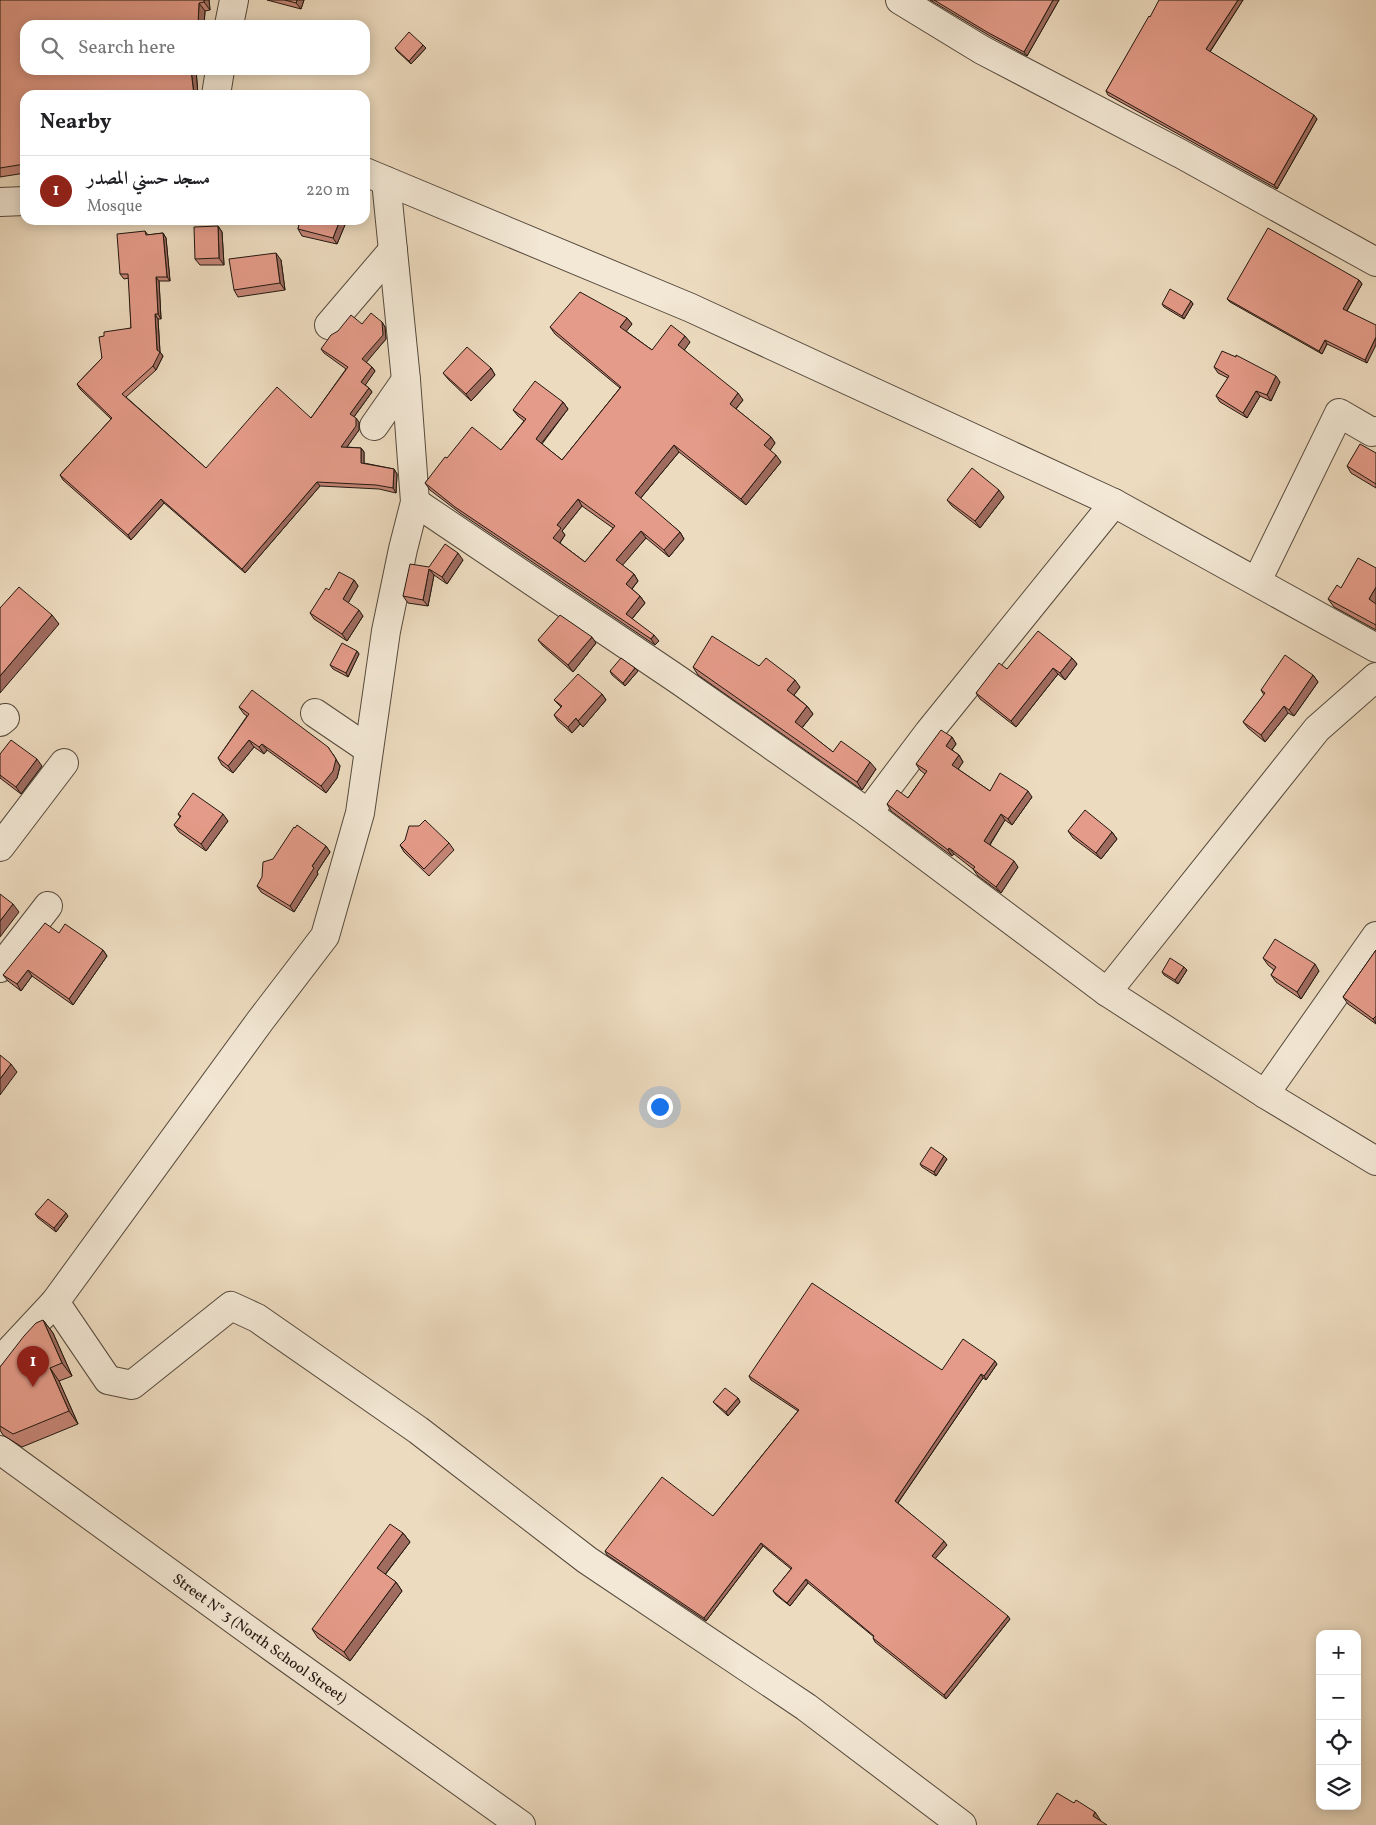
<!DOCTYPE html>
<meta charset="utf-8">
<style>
:root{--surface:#fff;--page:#f6f6f6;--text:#202124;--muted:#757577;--line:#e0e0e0;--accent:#8f2418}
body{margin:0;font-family:Vollkorn,Amiri,serif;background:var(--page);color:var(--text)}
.controls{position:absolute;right:15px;bottom:15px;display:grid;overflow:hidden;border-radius:10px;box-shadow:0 2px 12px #0003}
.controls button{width:45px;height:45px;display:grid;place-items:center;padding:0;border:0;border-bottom:1px solid var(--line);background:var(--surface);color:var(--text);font:25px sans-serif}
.you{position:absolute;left:659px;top:1106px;width:18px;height:18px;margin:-12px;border:4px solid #fff;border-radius:50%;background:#1a73e8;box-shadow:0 0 0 8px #1a73e833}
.badge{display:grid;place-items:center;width:32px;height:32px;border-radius:50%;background:var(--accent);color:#fff;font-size:16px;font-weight:700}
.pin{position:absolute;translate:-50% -41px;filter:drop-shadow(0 1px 2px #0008)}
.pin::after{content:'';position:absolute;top:26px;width:18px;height:15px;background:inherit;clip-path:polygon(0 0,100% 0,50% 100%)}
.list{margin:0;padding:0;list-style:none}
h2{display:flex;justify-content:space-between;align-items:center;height:65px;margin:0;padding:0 20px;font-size:21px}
h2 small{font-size:16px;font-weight:400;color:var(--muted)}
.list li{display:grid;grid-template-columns:32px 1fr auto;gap:15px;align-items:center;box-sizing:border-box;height:70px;padding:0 20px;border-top:1px solid var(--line)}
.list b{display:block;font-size:19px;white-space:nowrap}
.list p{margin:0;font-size:16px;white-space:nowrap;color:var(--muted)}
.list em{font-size:16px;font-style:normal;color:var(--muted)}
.icon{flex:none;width:28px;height:28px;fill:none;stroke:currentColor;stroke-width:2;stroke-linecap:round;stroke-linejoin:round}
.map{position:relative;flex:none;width:1376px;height:1825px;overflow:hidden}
.search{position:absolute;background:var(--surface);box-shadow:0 2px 12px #0003;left:20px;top:20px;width:350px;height:55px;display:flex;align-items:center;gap:12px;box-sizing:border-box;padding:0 18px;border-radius:15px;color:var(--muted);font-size:19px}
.panel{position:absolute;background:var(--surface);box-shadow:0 2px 12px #0003;left:20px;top:90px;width:350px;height:135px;border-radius:15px}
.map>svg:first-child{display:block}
</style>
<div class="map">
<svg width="1376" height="1825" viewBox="0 0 1376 1825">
<rect width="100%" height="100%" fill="#eddbbf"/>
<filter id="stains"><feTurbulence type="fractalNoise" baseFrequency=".004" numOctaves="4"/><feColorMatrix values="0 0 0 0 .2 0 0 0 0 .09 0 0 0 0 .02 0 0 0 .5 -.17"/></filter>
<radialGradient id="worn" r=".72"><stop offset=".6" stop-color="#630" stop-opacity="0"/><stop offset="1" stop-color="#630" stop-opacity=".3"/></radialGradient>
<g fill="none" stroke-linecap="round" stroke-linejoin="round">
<g stroke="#55493c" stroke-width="30">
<g id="minor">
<polyline points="900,0 982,50 1181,154 1376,262"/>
<polyline points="229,25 234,0"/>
<polyline points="216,95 220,70"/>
<polyline points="365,172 691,308 1114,503 1376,648"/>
<polyline points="0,202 25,201"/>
<polyline points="329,325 393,250"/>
<polyline points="374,426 406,380"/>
<polyline points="415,502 680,681 868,813 1107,992 1265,1094 1376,1161"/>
<polyline points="1257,581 1339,413 1372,432 1376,431"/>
<polyline points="315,713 368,749"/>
<polyline points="0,722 5,718"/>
<polyline points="868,813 929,732 1114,503"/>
<polyline points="0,847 64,763"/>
<polyline points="0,968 48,906"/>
<polyline points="1107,992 1317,729 1376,677"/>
<polyline points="1265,1094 1376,936"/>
<polyline points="55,1302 108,1380 132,1385 231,1306 257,1318 418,1430 587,1560 806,1707 962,1825"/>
<polyline points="0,1361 55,1302 260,1021 325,936 360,813 386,631 403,549 415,502 406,380 386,181"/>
<path id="s1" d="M 0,1450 L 273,1648 L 521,1825"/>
</g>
</g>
<use href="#minor" stroke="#f3e8d5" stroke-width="28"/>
</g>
<g fill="#c48576" stroke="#221810" fill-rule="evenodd">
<polygon points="0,0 209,0 210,10 205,11 204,25 25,25 196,70 198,95 25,95 25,173 0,177"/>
<polygon points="267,0 304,0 301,9"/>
<polygon points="930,0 1059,0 1027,56 990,36"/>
<polygon points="1243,0 1210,52 1317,119 1277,189 1108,95 1106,91 1150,17"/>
<polygon points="423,45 426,48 411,64 397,51 395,48"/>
<polygon points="300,220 347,220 337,244 302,236 298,229"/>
<polygon points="218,226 222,232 224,265 200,265 195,259"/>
<polygon points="145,231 148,235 163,233 166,238 170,281 159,281 161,319 158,319 160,352 163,356 156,370 126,397 206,468 311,418 346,369 324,353 321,349 362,324 382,322 385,327 386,339 366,362 372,367 375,371 365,385 369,388 372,392 354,417 359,422 359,430 347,447 361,448 364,452 364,463 394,469 397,474 396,493 379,489 320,486 245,573 164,503 131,540 63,480 60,475 111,419 80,389 77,384 102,358 104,336 131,328 129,278 124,279 120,274"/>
<polygon points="281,260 285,290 238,297 234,290"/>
<polygon points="1359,280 1362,284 1347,311 1367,363 1327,344 1322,354 1230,302 1227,299"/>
<polygon points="1191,301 1193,304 1184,319 1164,307 1162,304"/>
<path d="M 627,318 L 632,324 L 626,331 L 652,350 L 690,342 L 684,350 L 743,400 L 736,409 L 771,437 L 775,443 L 770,450 L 781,462 L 746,505 L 679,452 L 640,499 L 680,532 L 684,539 L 669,557 L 646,538 L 622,565 L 634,574 L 638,581 L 632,589 L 640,596 L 645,603 L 632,619 L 659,641 L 655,645 L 460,513 L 430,490 L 425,483 L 447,458 L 501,450 L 524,421 L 518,416 L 513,410 L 563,402 L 568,409 L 542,444 L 562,460 L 620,388 L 555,334 L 550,327 ZM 582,506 L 613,528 L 585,562 L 560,543 L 565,535 L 562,531 Z"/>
<polygon points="1214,367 1280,382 1271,401 1260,396 1247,418 1220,402 1216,396 1228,378 1218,373"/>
<polygon points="491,368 495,375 471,401 448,379 443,373"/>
<polygon points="1376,453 1376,488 1351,473 1347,466"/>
<polygon points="1004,497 980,528 952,506 947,500"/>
<polygon points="463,560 447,584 434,575 428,606 408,603 403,596 429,567"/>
<polygon points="1376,568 1376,630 1334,607 1328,599 1341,588"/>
<polygon points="354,580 358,586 348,603 363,616 347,641 314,619 310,613 329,590"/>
<polygon points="538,640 596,643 573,672 543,646"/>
<polygon points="357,651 359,654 348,677 333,669 330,665"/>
<polygon points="1072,658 1077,664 1065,680 1058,674 1016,727 980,699 976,693 1007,669"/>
<polygon points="759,666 800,687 794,695 807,706 813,714 802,728 833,752 876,769 862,790 698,675 693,667"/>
<polygon points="635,668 638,671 625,686 612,675 610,671"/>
<polygon points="1313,675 1318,682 1294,716 1288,713 1265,742 1248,728 1243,722 1264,695 1261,690"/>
<polygon points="602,694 606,700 583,727 580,724 572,733 558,721 554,715 561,707 554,700"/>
<polygon points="239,707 333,754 340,766 337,778 326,793 267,750 264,754 254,747 233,773 222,765 218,758 247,716 244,714"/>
<polygon points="952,737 956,744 952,750 959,755 963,762 958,769 990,791 1032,797 1012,825 1005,820 990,845 1018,867 1001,893 978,876 973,869 954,854 952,856 891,811 887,804 908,798 925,774 920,770 916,764"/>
<polygon points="0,754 42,766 21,794 0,778"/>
<polygon points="178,814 228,821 206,851 179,832 174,825 180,817"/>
<polygon points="1068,831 1112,832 1117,839 1101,859 1073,838"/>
<polygon points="449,843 454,850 429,876 404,852 400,845"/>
<polygon points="326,846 330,852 317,872 318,874 294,912 261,892 257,886"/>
<polygon points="59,933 103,950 107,956 73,1005 32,976 21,991 8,981 3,975"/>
<polygon points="1376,950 1376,1024 1348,1004 1343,997"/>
<polygon points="1263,958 1319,971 1301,999 1276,982 1271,975 1274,970 1268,965"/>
<polygon points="1187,970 1178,984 1164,975 1162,972"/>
<polygon points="944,1156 947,1159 936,1176 922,1167 920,1164"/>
<polygon points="35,1214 68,1216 56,1232 38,1218"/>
<polygon points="43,1320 53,1333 72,1376 59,1381 78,1424 22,1447 3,1435 0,1430 0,1367"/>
<polygon points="997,1364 986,1380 983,1378 898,1503 947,1545 935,1558 1010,1619 946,1699 875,1642 873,1638 874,1637 808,1583 790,1606 776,1595 773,1591 791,1569 763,1546 706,1621 607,1555 605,1551 713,1516 798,1411 751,1380 749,1376 942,1370"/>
<polygon points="738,1398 740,1402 728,1416 716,1405 713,1402"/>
<polygon points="403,1533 410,1542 385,1575 396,1582 402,1591 350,1661 318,1638 312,1629"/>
</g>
<g fill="#a06c60" stroke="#221810">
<polygon points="204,0 209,0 210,10 204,2"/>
<polygon points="297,0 304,0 301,9 296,3"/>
<polygon points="1053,0 1059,0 1027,56 1024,52"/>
<polygon points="1238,0 1243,0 1209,53 1206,49"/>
<polygon points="199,3 205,11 204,25 198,25"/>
<polygon points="423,45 426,48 411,64 409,61"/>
<polygon points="191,70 196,70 198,95 194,95"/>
<polygon points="1314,115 1317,119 1277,189 1274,185"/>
<polygon points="340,220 347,220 337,244 333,238"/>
<polygon points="218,226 222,232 224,265 219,258"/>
<polygon points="163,233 166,238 170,281 167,277"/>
<polygon points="276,253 281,260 285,290 280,283"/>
<polygon points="156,277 159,281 161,319 158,314"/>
<polygon points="1359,280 1362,284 1346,312 1343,309"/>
<polygon points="1191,301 1193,304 1184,319 1182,316"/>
<polygon points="155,314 158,319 160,353 160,352 163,356 156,370 153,366 157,350"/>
<polygon points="627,318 632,324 625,333 620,327"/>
<polygon points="382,322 385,327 386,339 365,364 362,359"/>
<polygon points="685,336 690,342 683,352 678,345"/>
<polygon points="1376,337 1376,345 1367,363 1365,360"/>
<polygon points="1325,340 1327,344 1322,354 1319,351"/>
<polygon points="372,367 375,371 364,387 361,382"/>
<polygon points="491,368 495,375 471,401 466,394"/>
<polygon points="1276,376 1280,382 1271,401 1267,395"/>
<polygon points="369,388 372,392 353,418 350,414"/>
<polygon points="1256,391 1260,396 1247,418 1243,413"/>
<polygon points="738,393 743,400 734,411 730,404"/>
<polygon points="563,402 568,409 540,445 536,439"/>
<polygon points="356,418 359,422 359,430 344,451 341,447"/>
<polygon points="771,437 775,443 769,452 764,445"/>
<polygon points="674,445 679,452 639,500 635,493"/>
<polygon points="361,448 364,452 364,467 361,463"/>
<polygon points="776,455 781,462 746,505 741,499"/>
<polygon points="394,469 397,474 396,493 393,488"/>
<polygon points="317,482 320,486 245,573 242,569"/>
<polygon points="999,490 1004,497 980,528 975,521"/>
<polygon points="161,499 164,503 131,540 128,535"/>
<polygon points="578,499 582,506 562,531 565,535 558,545 553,538 557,525"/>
<polygon points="641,531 646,538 621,567 616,560"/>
<polygon points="680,532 684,539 669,557 664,550"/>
<polygon points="458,553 463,560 447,584 442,577"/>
<polygon points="429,569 434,575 428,606 423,600"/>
<polygon points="634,574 638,581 630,591 626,584"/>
<polygon points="354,580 358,586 347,605 343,599"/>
<polygon points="1376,587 1376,605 1369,599"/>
<polygon points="640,596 645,603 630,621 626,614"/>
<polygon points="359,610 363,616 347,641 342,634"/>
<polygon points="52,615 59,624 0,693 0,676"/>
<polygon points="654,635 659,641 655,645 651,639"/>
<polygon points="592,637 596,643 573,672 568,665"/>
<polygon points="357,651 359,654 348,677 346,673"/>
<polygon points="1072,658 1077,664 1065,680 1060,673"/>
<polygon points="635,668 638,671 625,686 623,683"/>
<polygon points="1053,668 1058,674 1016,727 1011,721"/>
<polygon points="1313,675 1318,682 1294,716 1289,710"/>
<polygon points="795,680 800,687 792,698 787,690"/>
<polygon points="602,694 606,700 583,727 578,721"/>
<polygon points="807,706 813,714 800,730 795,722"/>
<polygon points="1284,706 1288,713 1265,742 1261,735"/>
<polygon points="576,718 580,724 572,733 568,727"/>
<polygon points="952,737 956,744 950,752 946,746"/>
<polygon points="249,740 254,747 233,773 228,766"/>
<polygon points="262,744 267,750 264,754 259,747"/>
<polygon points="328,747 340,766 337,778 326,793 321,786"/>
<polygon points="959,755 963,762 957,771 952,765"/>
<polygon points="37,759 42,766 21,794 16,787"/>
<polygon points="870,762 876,769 862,790 857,782"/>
<polygon points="1028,791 1032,797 1012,825 1008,819"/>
<polygon points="223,814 228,821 206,851 201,844"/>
<polygon points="1001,814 1005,820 988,847 984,841"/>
<polygon points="1112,832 1117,839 1101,859 1096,853"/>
<polygon points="326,846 330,852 317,872 318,874 294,912 290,906 312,866"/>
<polygon points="949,848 954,854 952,856 948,850"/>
<polygon points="1014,861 1018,867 1001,893 996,887"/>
<polygon points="13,904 19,912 0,937 0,921"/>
<polygon points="103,950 107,956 73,1005 69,999"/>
<polygon points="1315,964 1319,971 1301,999 1297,992"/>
<polygon points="1184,967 1187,970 1178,984 1175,980"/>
<polygon points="28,970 32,976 21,991 17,984"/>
<polygon points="1376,1016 1376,1023 1373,1019"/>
<polygon points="11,1064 17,1072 0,1095 0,1079"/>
<polygon points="944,1156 947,1159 936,1176 934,1172"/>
<polygon points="66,1213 68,1216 56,1232 54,1228"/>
<polygon points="43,1320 53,1333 72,1376 62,1363"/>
<polygon points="995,1361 997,1364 986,1380 984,1376"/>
<polygon points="50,1368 59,1381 78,1424 69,1411"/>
<polygon points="981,1374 983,1378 897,1504 895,1501"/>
<polygon points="738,1398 740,1402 728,1416 726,1412"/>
<polygon points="403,1533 410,1542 383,1577 377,1568"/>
<polygon points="944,1541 947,1545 935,1559 932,1556"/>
<polygon points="761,1543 763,1546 706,1621 704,1618"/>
<polygon points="806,1579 808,1583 790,1606 787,1603"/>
<polygon points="396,1582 402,1591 350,1661 344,1652"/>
<polygon points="1008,1616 1010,1619 946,1699 944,1695"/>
<polygon points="1095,1812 1101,1821 1099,1825 1093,1816"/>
</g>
<g fill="#e49b89" stroke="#221810" fill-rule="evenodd">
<polygon points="0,0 204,0 204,2 199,3 198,25 25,25 25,70 191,70 194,95 25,95 25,164 0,168"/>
<polygon points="285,0 297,0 296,3"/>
<polygon points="934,0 1053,0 1024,52 987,32"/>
<polygon points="1159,0 1238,0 1206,49 1314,115 1274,185 1106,91 1149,16 1150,17"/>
<polygon points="409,32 423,45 409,61 395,48"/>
<polygon points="300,220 340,220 333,238 298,229"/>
<polygon points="218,226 219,258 195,259 194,227"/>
<polygon points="1268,228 1359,280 1343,309 1376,325 1376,337 1365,360 1325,340 1319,351 1227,299"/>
<polygon points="145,231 146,235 163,233 167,277 156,277 158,314 155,314 157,350 160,352 153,366 122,394 206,468 277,387 311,418 348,367 321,349 331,335 338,331 351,315 362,324 371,313 382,322 383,335 362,359 372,367 361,382 369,388 350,414 356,418 356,426 341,447 361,448 361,463 394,469 393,488 376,485 317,482 242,569 161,499 128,535 60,475 112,418 77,384 102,358 99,337 104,336 104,332 131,328 128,274 120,274 117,234"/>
<polygon points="276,253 280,283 234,290 229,259"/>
<polygon points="1170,289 1191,301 1182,316 1162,304"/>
<path d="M 580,292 L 627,318 L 620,327 L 652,350 L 671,325 L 685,336 L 678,345 L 738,393 L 730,404 L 771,437 L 764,445 L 776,455 L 741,499 L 674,445 L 635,493 L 680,532 L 664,550 L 641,531 L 616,560 L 634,574 L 626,584 L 640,596 L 626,614 L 654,635 L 651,639 L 455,507 L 425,483 L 445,457 L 447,458 L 472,427 L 501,450 L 526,419 L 513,410 L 535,381 L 563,402 L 536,439 L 562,460 L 621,387 L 550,327 ZM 578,499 L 615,526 L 585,562 L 553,538 L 561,528 L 557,525 Z"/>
<polygon points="467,347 491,368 466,394 443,373"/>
<polygon points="1222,351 1236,357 1236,355 1276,376 1267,395 1256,391 1243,413 1216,396 1229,376 1214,367"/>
<polygon points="1360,444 1376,453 1376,484 1347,466"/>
<polygon points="972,468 999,490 975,521 947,500"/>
<polygon points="445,544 458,553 442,577 429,569 423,600 403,596 410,564 429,567"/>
<polygon points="1358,558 1376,568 1376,587 1369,599 1376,604 1376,625 1328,599 1337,585 1341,588"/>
<polygon points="339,572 354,580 343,599 359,610 342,634 310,613 326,588 329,590"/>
<polygon points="19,587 52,615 0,676 0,608"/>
<polygon points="560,615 592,637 568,665 538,640"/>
<polygon points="1038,631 1072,658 1060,673 1053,668 1011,721 976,693 999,663 1007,669"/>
<polygon points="712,636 759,666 766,658 795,680 787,690 807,706 795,722 833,752 841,741 870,762 857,782 693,667"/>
<polygon points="342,643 357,651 346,673 330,665"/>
<polygon points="1285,655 1313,675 1289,710 1284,706 1261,735 1243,722 1265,693 1261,690"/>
<polygon points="621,658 635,668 623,683 610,671"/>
<polygon points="578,674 602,694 578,721 576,718 568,727 554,715 562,706 554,700"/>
<polygon points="252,690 328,747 336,759 333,771 321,786 262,744 259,747 249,740 228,766 218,758 249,714 239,707"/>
<polygon points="941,730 952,737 946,746 959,755 952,765 990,791 1000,773 1028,791 1008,819 1001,814 984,841 1014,861 996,887 973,869 975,867 949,848 948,850 887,804 897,790 908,798 927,771 916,764"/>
<polygon points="11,740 37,759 16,787 0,775 0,754"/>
<polygon points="193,793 223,814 201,844 174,825 181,816 178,814"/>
<polygon points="1085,810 1112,832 1096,853 1068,831"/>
<polygon points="425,820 449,843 424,869 400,845 405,840 409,826 419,826"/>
<polygon points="297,825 326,846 312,866 314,868 290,906 257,886 262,877 263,862 273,859 294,827 295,828"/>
<polygon points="0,894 13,904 0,921"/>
<polygon points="45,923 59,933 65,924 103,950 69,999 28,970 17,984 3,975"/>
<polygon points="1275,939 1315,964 1297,992 1271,975 1276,967 1263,958"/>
<polygon points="1376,950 1376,1016 1373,1019 1343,997"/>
<polygon points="1170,958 1184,967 1175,980 1162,972"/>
<polygon points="0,1055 11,1064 0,1079"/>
<polygon points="931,1147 944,1156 934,1172 920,1164"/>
<polygon points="48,1199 66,1213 54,1228 35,1214"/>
<polygon points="812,1283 942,1370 963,1339 995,1361 984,1376 981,1374 895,1501 944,1541 932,1556 1008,1616 944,1695 873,1638 874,1636 806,1579 787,1603 773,1591 792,1568 761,1543 704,1618 605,1551 662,1477 713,1516 799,1410 749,1376"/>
<polygon points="43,1320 62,1363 50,1368 69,1411 13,1434 0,1426 0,1367 24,1336 36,1323"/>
<polygon points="725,1388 738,1398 726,1412 713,1402"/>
<polygon points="390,1524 403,1533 377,1568 396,1582 344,1652 312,1629"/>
<polygon points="1057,1793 1074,1803 1076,1800 1095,1812 1093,1816 1107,1825 1037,1825"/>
</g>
<g text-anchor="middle" stroke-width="4.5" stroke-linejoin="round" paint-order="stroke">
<g font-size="15" fill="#221810" stroke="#f3e8d5">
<text dy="5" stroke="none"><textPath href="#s1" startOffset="321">Street N° 3 (North School Street)</textPath></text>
</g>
</g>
<rect width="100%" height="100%" filter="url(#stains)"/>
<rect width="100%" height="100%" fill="url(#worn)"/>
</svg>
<div class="controls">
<button>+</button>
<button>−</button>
<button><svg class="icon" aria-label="locate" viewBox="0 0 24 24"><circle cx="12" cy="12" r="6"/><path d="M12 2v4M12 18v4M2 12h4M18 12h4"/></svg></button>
<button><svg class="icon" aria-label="layers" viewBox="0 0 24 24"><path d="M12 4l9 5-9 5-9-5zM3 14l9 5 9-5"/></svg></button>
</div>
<div class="you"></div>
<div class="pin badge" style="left:33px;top:1387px">1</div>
<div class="search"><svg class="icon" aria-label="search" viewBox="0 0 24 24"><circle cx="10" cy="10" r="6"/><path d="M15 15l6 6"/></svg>Search here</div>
<section class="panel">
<h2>Nearby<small></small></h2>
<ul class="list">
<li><span class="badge">1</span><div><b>مسجد حسني المصدر</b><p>Mosque</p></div><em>220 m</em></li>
</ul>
</section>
</div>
